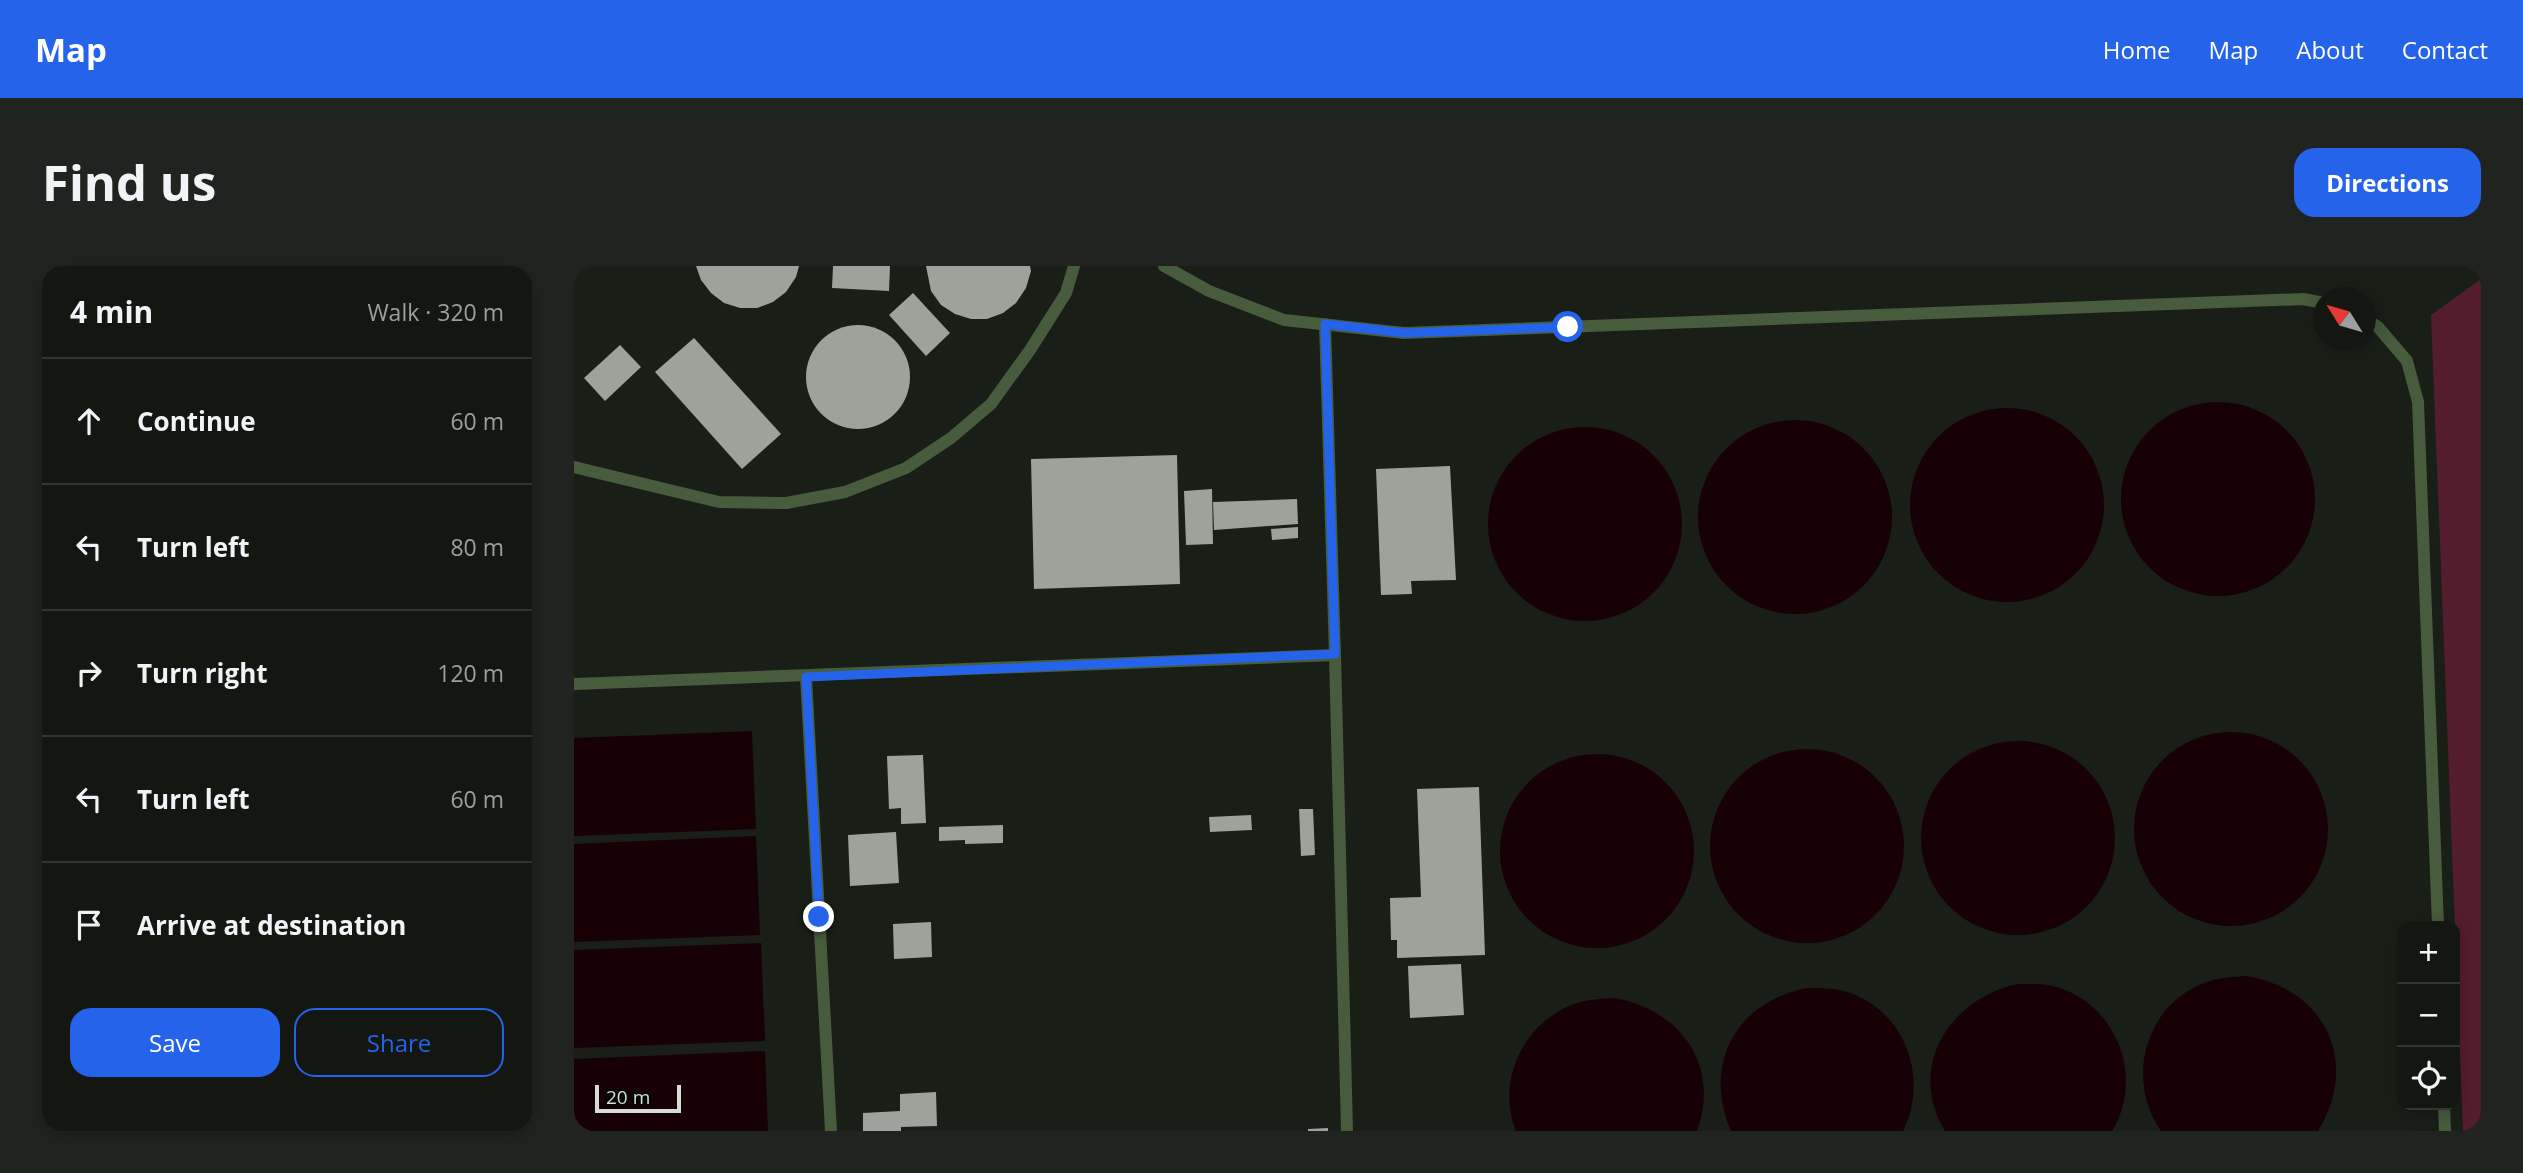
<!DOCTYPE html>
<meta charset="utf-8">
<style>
:root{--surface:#131611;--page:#20231f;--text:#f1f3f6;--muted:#9d9f9f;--line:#323531;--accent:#2563eb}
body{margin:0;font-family:"Open Sans",sans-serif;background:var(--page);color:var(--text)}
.controls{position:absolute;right:21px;bottom:21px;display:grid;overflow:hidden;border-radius:14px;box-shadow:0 4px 18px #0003}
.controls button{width:63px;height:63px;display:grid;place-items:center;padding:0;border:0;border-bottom:2px solid var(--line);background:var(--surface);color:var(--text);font:35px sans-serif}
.compass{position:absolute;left:1739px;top:21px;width:63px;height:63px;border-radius:50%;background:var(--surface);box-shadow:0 4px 18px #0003;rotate:307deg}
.scale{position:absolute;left:21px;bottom:18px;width:86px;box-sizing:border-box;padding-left:7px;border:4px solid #d8dcd7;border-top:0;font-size:19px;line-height:24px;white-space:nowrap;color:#d8dcd7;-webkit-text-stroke:5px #060705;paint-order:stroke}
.stop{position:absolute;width:21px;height:21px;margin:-16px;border:5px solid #2563eb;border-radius:50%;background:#fff}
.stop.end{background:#2563eb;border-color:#fff;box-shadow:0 2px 7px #0008}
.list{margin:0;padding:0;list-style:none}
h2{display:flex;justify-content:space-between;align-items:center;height:91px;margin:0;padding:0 28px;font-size:30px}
h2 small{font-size:23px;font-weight:400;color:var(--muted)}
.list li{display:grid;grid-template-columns:46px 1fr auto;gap:21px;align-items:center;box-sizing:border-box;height:126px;padding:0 28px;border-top:2px solid var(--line)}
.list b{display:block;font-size:26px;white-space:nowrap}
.list em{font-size:23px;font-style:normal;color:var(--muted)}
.actions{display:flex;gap:14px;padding:21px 28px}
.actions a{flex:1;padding:16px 0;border:2px solid var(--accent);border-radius:21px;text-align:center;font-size:24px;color:var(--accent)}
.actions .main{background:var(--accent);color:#fff}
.icon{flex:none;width:38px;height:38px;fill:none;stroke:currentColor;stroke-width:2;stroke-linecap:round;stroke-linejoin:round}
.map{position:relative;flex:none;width:1907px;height:865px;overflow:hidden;border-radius:21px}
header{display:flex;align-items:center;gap:42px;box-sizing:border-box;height:98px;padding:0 35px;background:var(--accent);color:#fff}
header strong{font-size:33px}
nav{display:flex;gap:38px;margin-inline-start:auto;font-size:24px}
.intro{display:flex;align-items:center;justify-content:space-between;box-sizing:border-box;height:168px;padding:0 42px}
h1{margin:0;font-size:49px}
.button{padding:18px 32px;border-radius:21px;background:var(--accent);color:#fff;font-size:24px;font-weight:700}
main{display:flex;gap:42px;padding:0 42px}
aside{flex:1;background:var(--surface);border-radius:21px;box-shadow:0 4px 18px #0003}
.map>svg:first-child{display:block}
</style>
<header>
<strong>Map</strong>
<nav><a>Home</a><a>Map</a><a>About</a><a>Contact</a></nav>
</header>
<div class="intro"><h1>Find us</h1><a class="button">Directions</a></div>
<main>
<aside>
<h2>4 min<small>Walk · 320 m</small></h2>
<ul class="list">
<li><svg class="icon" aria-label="ahead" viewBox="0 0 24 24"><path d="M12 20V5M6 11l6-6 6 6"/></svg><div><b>Continue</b></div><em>60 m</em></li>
<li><svg class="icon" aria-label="left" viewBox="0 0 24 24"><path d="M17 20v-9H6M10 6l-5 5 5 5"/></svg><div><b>Turn left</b></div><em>80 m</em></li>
<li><svg class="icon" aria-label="right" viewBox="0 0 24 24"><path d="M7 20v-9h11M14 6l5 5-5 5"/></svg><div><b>Turn right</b></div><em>120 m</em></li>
<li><svg class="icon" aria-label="left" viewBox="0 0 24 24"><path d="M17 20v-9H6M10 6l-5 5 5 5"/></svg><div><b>Turn left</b></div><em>60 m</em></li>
<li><svg class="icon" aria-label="arrive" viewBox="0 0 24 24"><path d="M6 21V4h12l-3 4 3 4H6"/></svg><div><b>Arrive at destination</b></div></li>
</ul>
<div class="actions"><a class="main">Save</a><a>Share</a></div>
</aside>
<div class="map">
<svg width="1907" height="865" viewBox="0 0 1907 865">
<rect width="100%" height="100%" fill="#191e17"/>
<polygon fill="#541d2d" points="1907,13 1907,865 1889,865 1857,49"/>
<g fill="#180106">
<circle cx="1644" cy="233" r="97"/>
<circle cx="1433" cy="239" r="97"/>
<circle cx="1221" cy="251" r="97"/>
<circle cx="1011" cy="258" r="97"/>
<polygon points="178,465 182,563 0,570 0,472"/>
<circle cx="1657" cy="563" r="97"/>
<circle cx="1444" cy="572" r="97"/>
<circle cx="1233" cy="580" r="97"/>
<circle cx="1023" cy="585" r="97"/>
<polygon points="182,570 186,669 0,676 0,578"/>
<polygon points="187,677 191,775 0,782 0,684"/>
<path d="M 1673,710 C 1752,724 1786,796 1744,865 L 1587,865 C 1550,812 1572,735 1636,715 C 1648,711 1660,711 1673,710 Z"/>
<path d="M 1444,718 C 1457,718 1470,717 1482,721 C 1543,738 1571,812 1538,865 L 1371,865 C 1332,801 1376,732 1444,718 Z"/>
<path d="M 1232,722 C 1245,722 1258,722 1270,725 C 1330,742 1356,811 1329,865 L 1157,865 C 1128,798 1162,737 1232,722 Z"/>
<path d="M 1041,732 C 1106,744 1147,799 1123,865 L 942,865 C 921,814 951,754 1003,737 C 1015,733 1028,733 1041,732 Z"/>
<polygon points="191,785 194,865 0,865 0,793"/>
</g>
<g fill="#9da39a">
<polygon points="122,0 225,0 222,11 212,26 199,36 183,42 166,42 150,37 137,27 127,14"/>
<polygon points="259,0 316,0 315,25 258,22"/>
<polygon points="352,0 456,0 457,5 452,22 442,37 429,47 413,53 397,53 381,48 367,39 357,25"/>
<polygon points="339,27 376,67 352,90 315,49"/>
<circle cx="284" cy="111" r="52"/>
<polygon points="120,72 207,168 168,203 81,106"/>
<polygon points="46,79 67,101 31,135 10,112"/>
<polygon points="603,189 606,318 460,323 457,193"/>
<polygon points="876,200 882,314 837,315 838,328 807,329 802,203"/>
<polygon points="638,223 639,278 612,279 610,225"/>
<polygon points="723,233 724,258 640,264 639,236"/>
<polygon points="724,261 724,272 698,274 697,263"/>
<polygon points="349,489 352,557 327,558 327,542 315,543 313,490"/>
<polygon points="905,521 911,689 823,692 823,674 817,674 816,632 847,631 843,523"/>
<polygon points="725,543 739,543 741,589 727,590"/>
<polygon points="677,549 678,564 636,566 635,551"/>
<polygon points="429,559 429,577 391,578 391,574 365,575 365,561"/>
<polygon points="322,566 325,617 276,620 274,569"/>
<polygon points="357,656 358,691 320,693 319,658"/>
<polygon points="887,698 890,749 836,752 834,700"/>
<polygon points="362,826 363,860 327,861 327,865 289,865 289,847 326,845 326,828"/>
<polygon points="754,862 754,865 734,865 734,863"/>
</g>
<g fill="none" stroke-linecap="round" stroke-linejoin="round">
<g stroke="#465c3c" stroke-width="12">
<polyline points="590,0 635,25 710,54 830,67 1729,33 1750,37"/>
<polyline points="1792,53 1804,61 1833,95 1844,136 1864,660"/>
<polyline points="751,58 761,389"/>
<polyline points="0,201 145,236 212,237 271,226 332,202 377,172 417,138 456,84 492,27 500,0"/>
<polyline points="232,411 257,865"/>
<polyline points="0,418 761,389 773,865"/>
<polyline points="1870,839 1871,865"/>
</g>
</g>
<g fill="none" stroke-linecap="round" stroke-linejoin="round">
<polyline stroke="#2563eb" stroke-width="9" points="245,651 232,411 761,388 751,58 830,67 994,61"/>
</g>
</svg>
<div class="controls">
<button>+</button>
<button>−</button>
<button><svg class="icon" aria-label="locate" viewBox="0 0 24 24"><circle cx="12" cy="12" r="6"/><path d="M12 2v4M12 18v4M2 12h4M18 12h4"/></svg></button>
</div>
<svg class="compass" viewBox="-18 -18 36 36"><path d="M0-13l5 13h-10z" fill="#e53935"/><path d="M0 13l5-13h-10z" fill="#9d9f9f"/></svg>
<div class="scale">20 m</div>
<div class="stop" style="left:994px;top:61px"></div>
<div class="stop end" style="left:245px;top:651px"></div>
</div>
</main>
